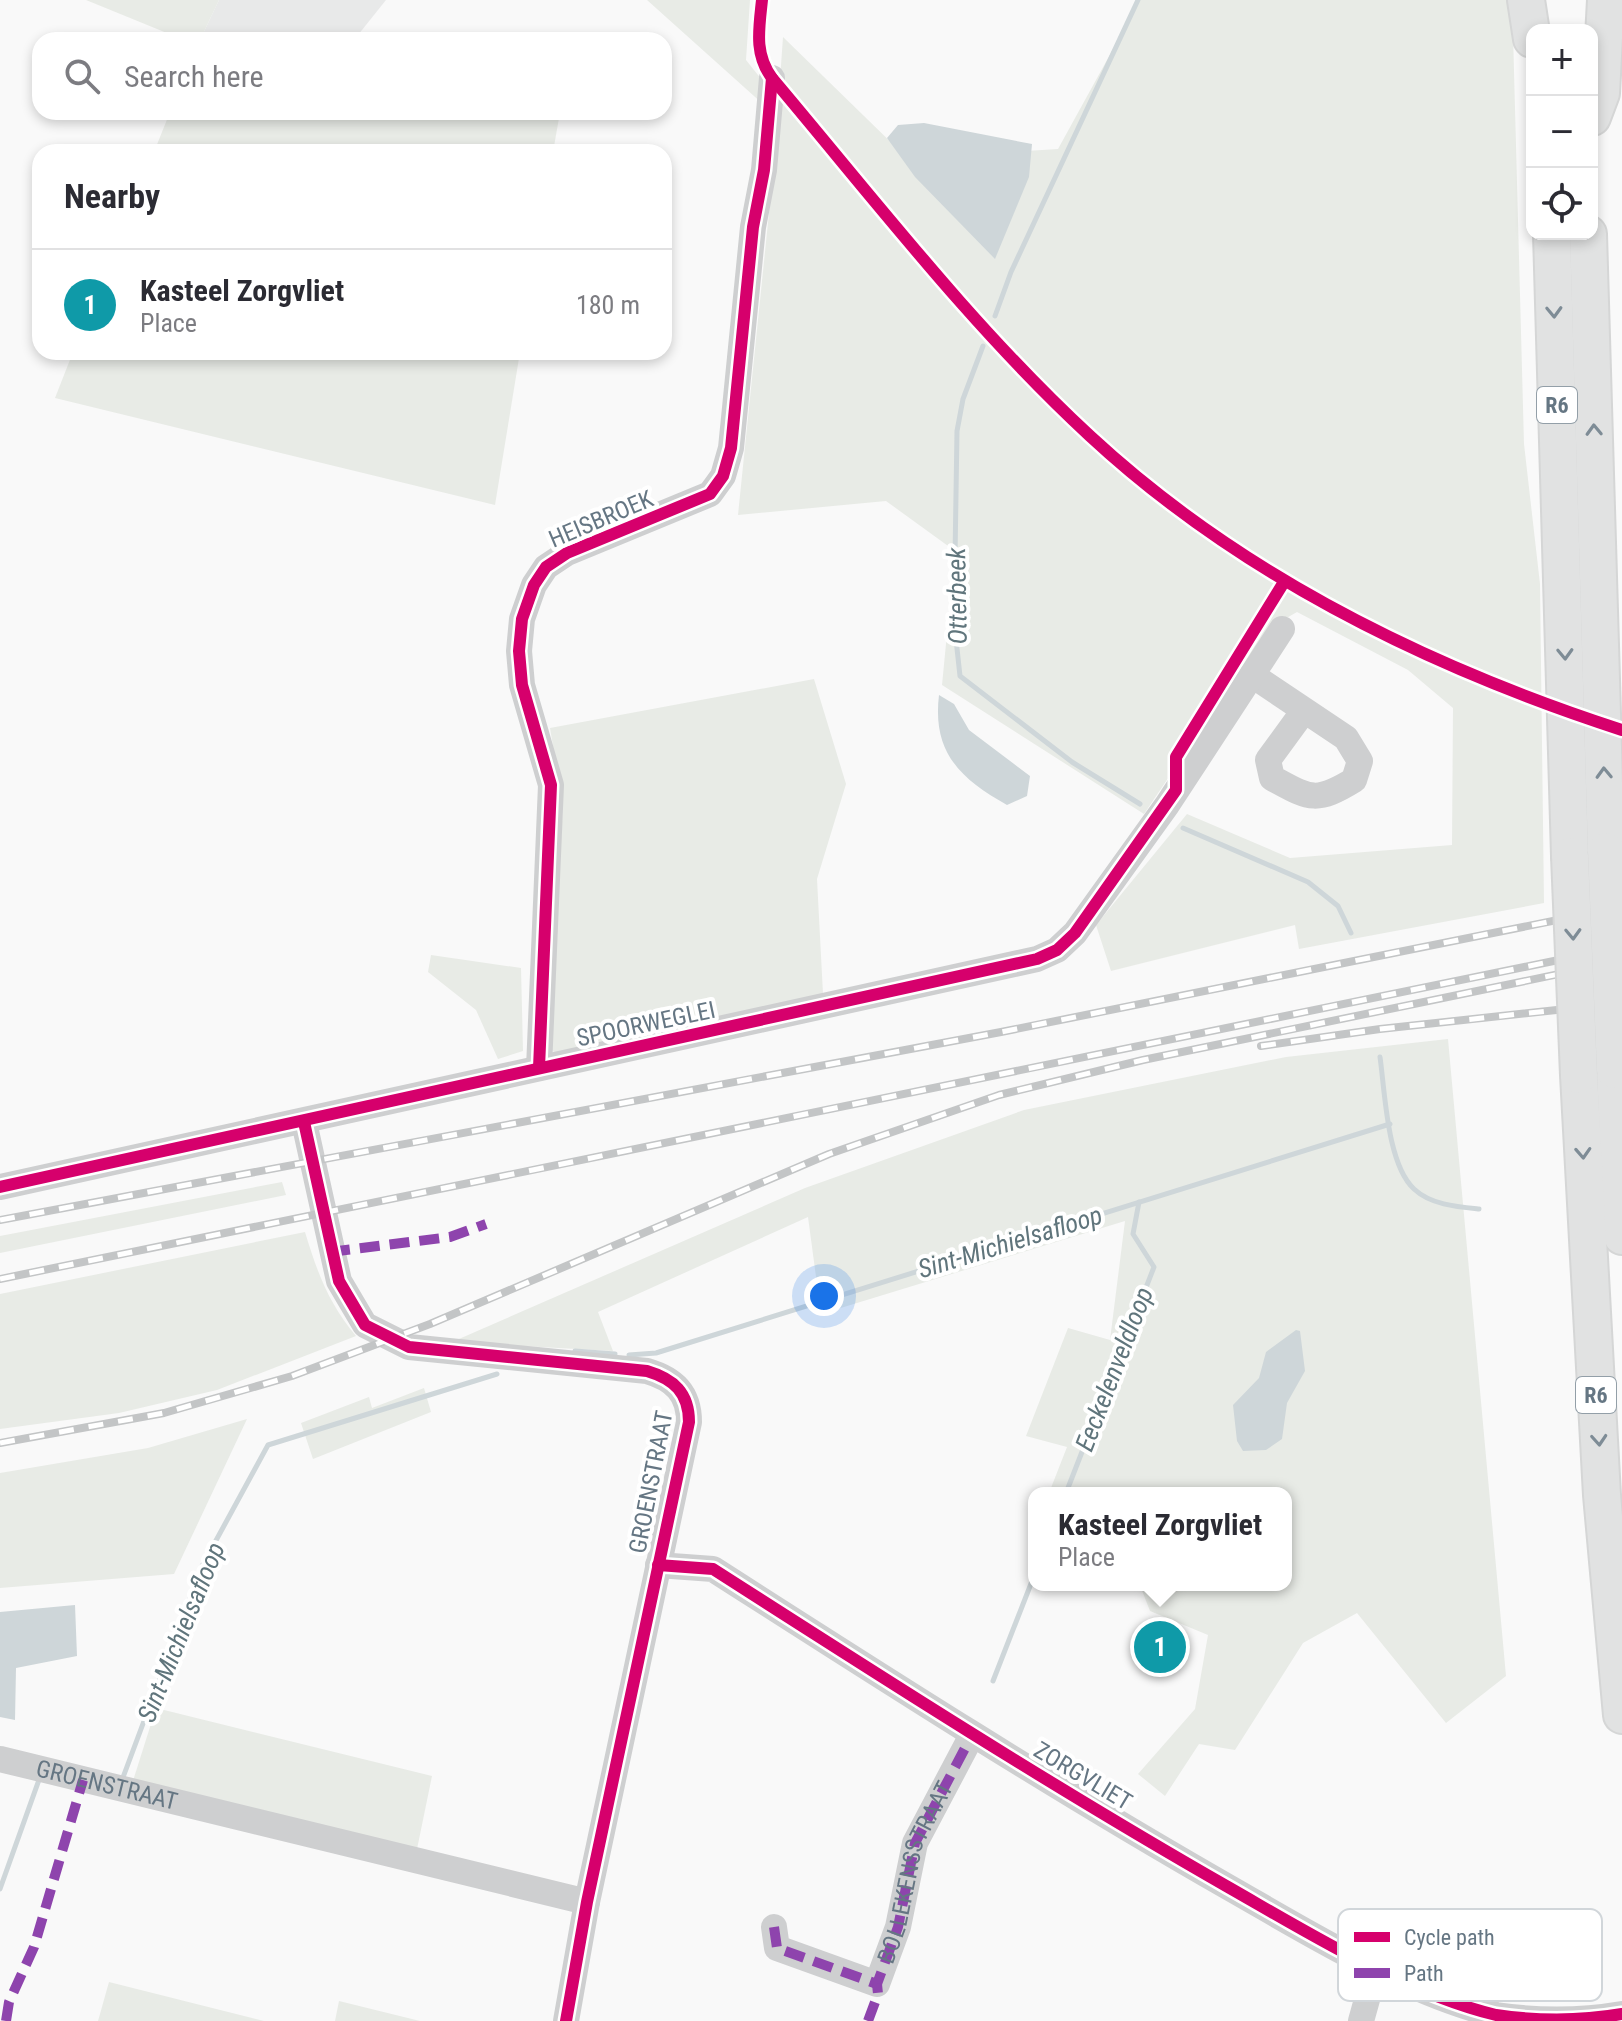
<!DOCTYPE html>
<meta charset="utf-8">
<style>
:root{--surface:#fff;--page:#f2f2f3;--text:#2b2b33;--muted:#7c7c81;--line:#e1e1e2;--accent:#ea580c}
body{margin:0;font-family:"Roboto Condensed",sans-serif;background:var(--page);color:var(--text)}
.controls{position:absolute;right:24px;top:24px;display:grid;overflow:hidden;border-radius:16px;box-shadow:0 4px 12px #0003}
.controls button{width:72px;height:72px;display:grid;place-items:center;padding:0;border:0;border-bottom:2px solid var(--line);background:var(--surface);color:var(--text);font:40px sans-serif}
.you{position:absolute;left:824px;top:1296px;width:28px;height:28px;margin:-20px;border:6px solid #fff;border-radius:50%;background:#1a73e8;box-shadow:0 0 0 12px #1a73e833}
.badge{display:grid;place-items:center;width:52px;height:52px;border-radius:50%;background:var(--accent);color:#fff;font-size:26px;font-weight:700}
.pin{position:absolute;translate:-50% -50%;border:4px solid #fff;box-shadow:0 2px 8px #0006}
.popup{position:absolute;left:1028px;top:1487px;width:264px;height:104px;box-sizing:border-box;display:grid;place-content:center;border-radius:16px;background:var(--surface);filter:drop-shadow(0 2px 6px #0005);font-size:26px;white-space:nowrap;color:var(--muted)}
.popup b{font-size:30px;color:var(--text)}
.popup::after{content:'';position:absolute;left:50%;top:100%;margin-left:-16px;border:16px solid transparent;border-top-color:var(--surface)}
.list{margin:0;padding:0;list-style:none}
h2{display:flex;justify-content:space-between;align-items:center;height:104px;margin:0;padding:0 32px;font-size:34px}
h2 small{font-size:26px;font-weight:400;color:var(--muted)}
.list li{display:grid;grid-template-columns:52px 1fr auto;gap:24px;align-items:center;box-sizing:border-box;height:112px;padding:0 32px;border-top:2px solid var(--line)}
.list b{display:block;font-size:30px;white-space:nowrap}
.list p{margin:0;font-size:26px;white-space:nowrap;color:var(--muted)}
.list em{font-size:26px;font-style:normal;color:var(--muted)}
.icon{flex:none;width:44px;height:44px;fill:none;stroke:currentColor;stroke-width:2;stroke-linecap:round;stroke-linejoin:round}
.map{position:relative;flex:none;width:1622px;height:2021px;overflow:hidden}
.search{position:absolute;background:var(--surface);box-shadow:0 4px 12px #0003;left:32px;top:32px;width:640px;height:88px;display:flex;align-items:center;gap:20px;box-sizing:border-box;padding:0 28px;border-radius:24px;color:var(--muted);font-size:30px}
.panel{position:absolute;background:var(--surface);box-shadow:0 4px 12px #0003;left:32px;top:144px;width:640px;height:216px;border-radius:24px}
.map>svg:first-child{display:block}
</style>
<div class="map">
<svg width="1622" height="2021" viewBox="0 0 1622 2021">
<rect width="100%" height="100%" fill="#f9f9f9"/>
<polygon fill="#e8e9e9" points="219,0 386,0 354,40 200,40"/>
<g fill="#e8ebe6">
<polygon points="86,0 219,0 200,40 184,40"/>
<polygon points="647,0 750,0 746,60 766,85 764,105"/>
<polygon points="1140,0 1508,0 1513,33 1524,444 1540,584 1544,903 1299,949 1295,925 1111,971 1096,925 1187,814 1290,858 1452,845 1453,708 1408,670 1297,612 1269,628 1144,814 942,685 955,551 886,501 738,515 774,164 783,37 985,234 1026,151 1058,149"/>
<polygon points="170,112 526,112 559,118 553,152 154,152"/>
<polygon points="73,352 520,352 495,505 55,398"/>
<polygon points="814,679 846,784 817,879 823,994 561,1058 548,1047 563,806 550,728"/>
<polygon points="431,955 521,968 523,1051 498,1059 476,1010 428,972"/>
<polygon points="1448,1039 1506,1676 1446,1723 1357,1613 1303,1643 1235,1750 1199,1744 1165,1796 1138,1774 1195,1709 1208,1635 1150,1611 1141,1588 1134,1585 1286,1585 1286,1493 1049,1493 1067,1447 1026,1436 1068,1328 1110,1340 1125,1221 821,1314 808,1217 598,1312 613,1351 452,1342 805,1188 1024,1110 1286,1057"/>
<polygon points="282,1182 286,1195 0,1253 0,1236"/>
<path d="M 305,1232 C 317,1272 329,1304 356,1336 L 217,1390 L 119,1413 L 0,1429 L 0,1294 Z"/>
<polygon points="424,1388 431,1412 313,1459 301,1423 369,1397 372,1408"/>
<polygon points="247,1419 174,1574 0,1588 0,1473 148,1448"/>
<polygon points="156,1708 432,1776 416,1854 132,1784"/>
<polygon points="109,1982 264,2021 98,2021"/>
<polygon points="339,2001 420,2021 335,2021"/>
</g>
<g fill="#ced6d9">
<polygon points="924,123 1032,144 1029,177 995,259 915,177 887,138 898,125"/>
<path d="M 939,695 L 954,704 L 969,730 L 1030,776 L 1027,796 L 1007,805 C 961,779 932,753 939,695 Z"/>
<polygon points="1296,1330 1300,1331 1305,1371 1287,1403 1282,1439 1266,1450 1243,1451 1237,1441 1233,1405 1259,1378 1266,1352"/>
<polygon points="75,1605 77,1656 16,1668 15,1720 0,1717 0,1612"/>
</g>
<g fill="none" stroke-linecap="round" stroke-linejoin="round">
<g stroke="#ced6d9" stroke-width="5">
<polyline points="995,316 1011,272 1138,0"/>
<polyline points="983,346 963,399 957,431 954,621 960,676 1072,762 1140,804"/>
<polyline points="1183,828 1308,882 1338,906 1351,933"/>
<path d="M 1380,1057 C 1385,1092 1387,1164 1414,1189 C 1431,1205 1458,1207 1479,1209"/>
<polyline points="575,1351 615,1354"/>
<polyline points="629,1355 656,1353 1390,1124"/>
<polyline points="1066,1493 1154,1267 1133,1234 1139,1202"/>
<polyline points="993,1681 1034,1576"/>
<polyline points="122,1780 201,1568 268,1445 497,1374"/>
<polyline points="0,1889 40,1777"/>
</g>
<g stroke="#d5d6d6" stroke-width="40">
<g id="highway">
<polyline points="1526,0 1532,39"/>
<polyline points="1592,117 1601,93 1606,0"/>
<polyline points="1552,234 1570,856"/>
<polyline points="1588,234 1606,851"/>
<polyline points="1615,1070 1622,1236"/>
<polyline points="1579,1075 1602,1495 1622,1715"/>
</g>
</g>
<g stroke="#cecfd0" stroke-width="26">
<path d="M 1252,675 L 1346,738 L 1360,761 L 1354,780 C 1315,804 1309,798 1272,778 L 1268,760 L 1303,712"/>
<polyline points="539,1068 551,785 522,685 519,651 522,619 534,585 546,567 567,553 710,494 723,476 731,448 753,227 764,170 772,78"/>
<path d="M 304,1122 L 339,1281 L 365,1325 L 409,1347 L 647,1371 C 674,1379 689,1393 689,1422 L 587,1902 L 566,2021"/>
<polyline points="0,1187 1037,959 1057,950 1075,933 1167,805 1282,629"/>
<path d="M 658,1565 L 713,1569 C 883,1678 1053,1787 1228,1887 C 1307,1932 1407,1994 1496,2015 C 1537,2021 1581,2021 1622,2014"/>
<path id="s1" d="M 0,1759 L 587,1902"/>
<path id="s2" d="M 774,1927 L 777,1948 L 877,1984 L 898,1927 L 915,1843 L 972,1735"/>
<polyline points="1361,2021 1376,1967"/>
</g>
<use href="#highway" stroke="#e1e2e2" stroke-width="36"/>
<g stroke="#c3c5c6" stroke-width="8">
<g id="rail">
<polyline points="1261,1046 1380,1029 1622,1003"/>
<polyline points="0,1220 1001,1032 1622,907"/>
<polyline points="0,1279 1622,947"/>
<polyline points="0,1443 164,1413 292,1376 430,1324 829,1154 999,1095 1143,1060 1622,961"/>
</g>
</g>
<use href="#rail" stroke="#fff" stroke-width="5" stroke-dasharray="15" stroke-linecap="butt"/>
<g stroke="#d5d6d6" stroke-width="40" stroke-linecap="butt">
<g id="highway-bridge">
<polyline points="1606,851 1615,1070"/>
<polyline points="1570,856 1579,1075"/>
</g>
</g>
<use href="#highway-bridge" stroke="#e1e2e2" stroke-width="36"/>
<g stroke="#8e44ad" stroke-width="10" stroke-dasharray="20 10" stroke-linecap="butt">
<polyline points="330,1252 450,1237 486,1224"/>
<polyline points="774,1927 777,1948 877,1984 898,1927 915,1843 972,1735"/>
<polyline points="6,2021 9,2002 34,1947 83,1780"/>
<polyline points="868,2021 878,1994 877,1984"/>
</g>
<g stroke="#fff" stroke-width="17">
<g id="cycleway">
<path d="M 762,0 C 759,29 754,54 772,78 C 875,200 973,328 1090,436 C 1241,576 1428,667 1622,730"/>
<polyline points="539,1068 551,785 522,685 519,651 522,619 534,585 546,567 567,553 710,494 723,476 731,448 753,227 764,170 772,78"/>
<path d="M 304,1122 L 339,1281 L 365,1325 L 409,1347 L 647,1371 C 674,1379 689,1393 689,1422 L 587,1902 L 566,2021"/>
<polyline points="0,1187 1037,959 1057,950 1075,933 1176,790 1176,757 1284,582"/>
<path d="M 658,1565 L 713,1569 C 883,1678 1053,1787 1228,1887 C 1307,1932 1407,1994 1496,2015 C 1537,2021 1581,2021 1622,2014"/>
</g>
</g>
<use href="#cycleway" stroke="#d6006c" stroke-width="12"/>
</g>
<defs><path id="oneway-chevron" d="M-2-3.5L2.5 0L-2 3.5" fill="none" stroke-width="1.6" stroke-linecap="round" stroke-linejoin="round" transform="scale(2)"/></defs>
<g stroke="#7e8c96">
<use href="#oneway-chevron" transform="translate(1554 312) rotate(88)"/>
<use href="#oneway-chevron" transform="translate(1594 430) rotate(-92)"/>
<use href="#oneway-chevron" transform="translate(1565 654) rotate(88)"/>
<use href="#oneway-chevron" transform="translate(1604 773) rotate(-92)"/>
<use href="#oneway-chevron" transform="translate(1573 934) rotate(88)"/>
<use href="#oneway-chevron" transform="translate(1583 1153) rotate(87)"/>
<use href="#oneway-chevron" transform="translate(1599 1440) rotate(86)"/>
</g>
<g text-anchor="middle" stroke-width="8" stroke-linejoin="round" paint-order="stroke">
<g fill="#fff" stroke="#939fa8" stroke-width="2">
<rect x="1537" y="387" width="40" height="36" rx="6"/>
<rect x="1576" y="1377" width="40" height="36" rx="6"/>
</g>
<g font-size="22" font-weight="bold" fill="#657683">
<text x="1557" y="413">R6</text>
<text x="1596" y="1403">R6</text>
</g>
<g font-size="24" fill="#657683" stroke="#fff">
<text transform="translate(601 519) rotate(-23)" y="8">HEISBROEK</text>
<text transform="translate(646 1024) rotate(-12)" y="8">SPOORWEGLEI</text>
<text transform="translate(651 1482) rotate(-79)" y="8">GROENSTRAAT</text>
<text transform="translate(1083 1776) rotate(31)" y="8">ZORGVLIET</text>
<text dy="8" stroke="none"><textPath href="#s1" startOffset="110">GROENSTRAAT</textPath></text>
<text dy="8" stroke="none"><textPath href="#s2" startOffset="246">BOLLEKENSSTRAAT</textPath></text>
</g>
<g font-size="26" font-style="italic" fill="#60757c" stroke="#fff">
<text transform="translate(957 596) rotate(-91)" y="9">Otterbeek</text>
<text transform="translate(1010 1242) rotate(-17)" y="9">Sint-Michielsafloop</text>
<text transform="translate(1114 1369) rotate(-69)" y="9">Eeckelenveldloop</text>
<text transform="translate(181 1632) rotate(-68)" y="9">Sint-Michielsafloop</text>
</g>
</g>
<rect x="1338" y="1909" width="264" height="92" rx="12" fill="#fff" stroke="#d1d6da" stroke-width="2"/>
<rect x="1354" y="1932" width="36" height="10" fill="#d6006c"/>
<rect x="1354" y="1968" width="36" height="10" fill="#8e44ad"/>
<g font-size="22" fill="#657683">
<text x="1404" y="1945">Cycle path</text>
<text x="1404" y="1981">Path</text>
</g>
</svg>
<div class="controls">
<button>+</button>
<button>−</button>
<button><svg class="icon" aria-label="locate" viewBox="0 0 24 24"><circle cx="12" cy="12" r="6"/><path d="M12 2v4M12 18v4M2 12h4M18 12h4"/></svg></button>
</div>
<div class="you"></div>
<div class="pin badge" style="left:1160px;top:1647px;background:#0f9aa8">1</div>
<div class="popup"><b>Kasteel Zorgvliet</b>Place</div>
<div class="search"><svg class="icon" aria-label="search" viewBox="0 0 24 24"><circle cx="10" cy="10" r="6"/><path d="M15 15l6 6"/></svg>Search here</div>
<section class="panel">
<h2>Nearby<small></small></h2>
<ul class="list">
<li><span class="badge" style="background:#0f9aa8">1</span><div><b>Kasteel Zorgvliet</b><p>Place</p></div><em>180 m</em></li>
</ul>
</section>
</div>
